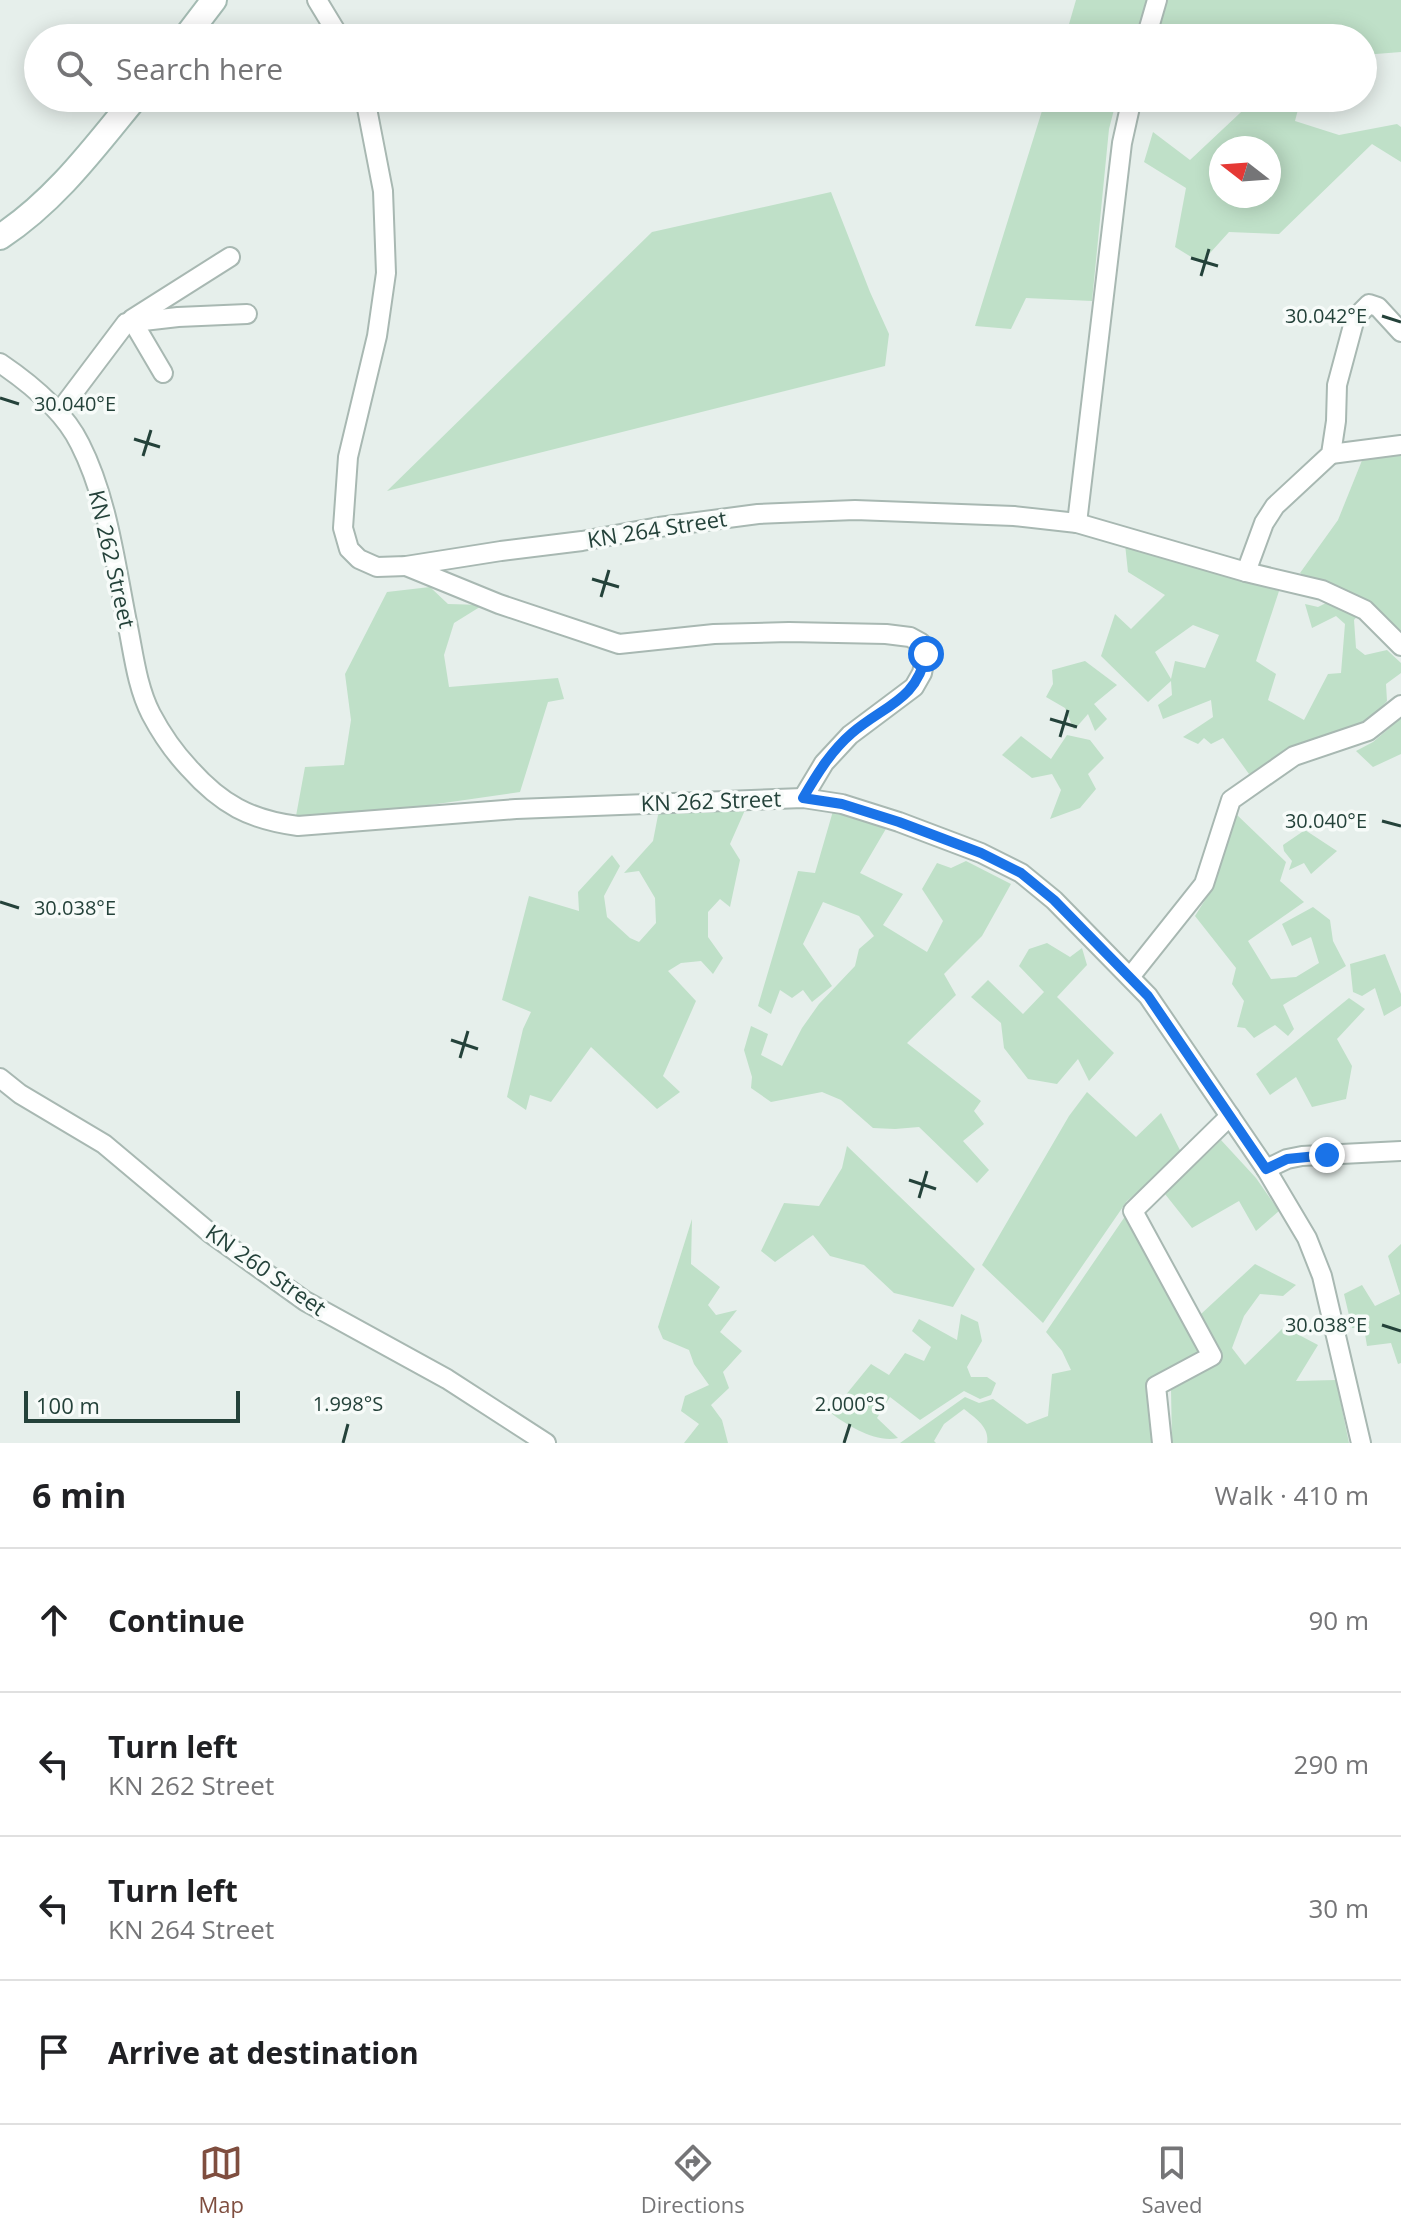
<!DOCTYPE html>
<meta charset="utf-8">
<style>
:root{--surface:#fff;--page:#f2f2f2;--text:#202124;--muted:#757577;--line:#e0e0e0;--accent:#7f4e3f}
body{margin:0;font-family:"Open Sans",sans-serif;background:var(--page);color:var(--text)}
.compass{position:absolute;left:1209px;top:136px;width:72px;height:72px;border-radius:50%;background:var(--surface);box-shadow:0 4px 20px #0003;rotate:287deg}
.scale{position:absolute;left:24px;bottom:20px;width:216px;box-sizing:border-box;padding-left:8px;border:4px solid #24423a;border-top:0;font-size:22px;line-height:28px;white-space:nowrap;color:#24423a;-webkit-text-stroke:6px #f7fbf9;paint-order:stroke}
.stop{position:absolute;width:24px;height:24px;margin:-18px;border:6px solid #1a73e8;border-radius:50%;background:#fff}
.stop.end{background:#1a73e8;border-color:#fff;box-shadow:0 2px 8px #0008}
.list{margin:0;padding:0;list-style:none}
h2{display:flex;justify-content:space-between;align-items:center;height:104px;margin:0;padding:0 32px;font-size:34px}
h2 small{font-size:26px;font-weight:400;color:var(--muted)}
.list li{display:grid;grid-template-columns:52px 1fr auto;gap:24px;align-items:center;box-sizing:border-box;height:144px;padding:0 32px;border-top:2px solid var(--line)}
.list b{display:block;font-size:30px;white-space:nowrap}
.list p{margin:0;font-size:26px;white-space:nowrap;color:var(--muted)}
.list em{font-size:26px;font-style:normal;color:var(--muted)}
.icon{flex:none;width:44px;height:44px;fill:none;stroke:currentColor;stroke-width:2;stroke-linecap:round;stroke-linejoin:round}
.map{position:relative;flex:none;width:1401px;height:1443px;overflow:hidden}
.search{position:absolute;background:var(--surface);box-shadow:0 4px 20px #0003;left:24px;right:24px;top:24px;height:88px;display:flex;align-items:center;gap:20px;box-sizing:border-box;padding:0 28px;border-radius:44px;color:var(--muted);font-size:30px}
.sheet{height:680px;background:var(--surface)}
nav{display:flex;justify-content:space-around;align-items:center;box-sizing:border-box;height:112px;border-top:2px solid var(--line);background:var(--surface);font-size:22px;color:var(--muted)}
nav a{display:grid;justify-items:center;gap:4px}
nav .on{color:var(--accent)}
.map>svg:first-child{display:block}
</style>
<div class="map">
<svg width="1401" height="1443" viewBox="0 0 1401 1443">
<rect width="100%" height="100%" fill="#e6efeb"/>
<g fill="#bfe0c8" fill-rule="evenodd">
<polygon points="1076,0 1161,0 1136,38 1065,38"/>
<polygon points="1165,0 1401,0 1401,52 1363,55 1363,38 1147,38"/>
<polygon points="1046,98 1117,98 1109,129 1092,301 1026,298 1011,329 975,326"/>
<path d="M 1256,98 L 1301,98 L 1295,121 L 1339,135 L 1397,124 L 1401,127 L 1401,162 L 1372,144 L 1279,234 L 1229,232 L 1201,263 L 1175,247 L 1186,188 L 1144,162 L 1153,132 L 1190,160 ZM 1221,148 L 1269,148 L 1269,196 L 1221,196 Z"/>
<polygon points="831,192 870,292 889,334 885,366 387,491 652,232"/>
<polygon points="1401,447 1401,645 1365,610 1300,573 1338,520 1365,453"/>
<path d="M 1125,544 L 1146,548 L 1279,591 L 1256,661 L 1276,674 L 1268,700 L 1304,720 L 1328,674 L 1341,673 L 1345,624 L 1336,616 L 1312,628 L 1305,604 L 1318,607 L 1326,603 L 1324,596 L 1360,613 L 1354,620 L 1356,648 L 1365,655 L 1387,650 L 1401,663 L 1401,673 L 1386,684 L 1387,701 L 1364,727 L 1249,774 L 1223,738 L 1211,744 L 1204,738 L 1198,744 L 1183,737 L 1213,717 L 1211,700 L 1163,719 L 1158,705 L 1172,695 L 1171,681 L 1148,702 L 1101,656 L 1115,614 L 1131,629 L 1165,595 L 1128,572 ZM 1193,625 L 1219,635 L 1205,668 L 1175,661 L 1171,679 L 1155,652 Z"/>
<polygon points="430,587 448,604 483,605 454,623 444,655 449,687 558,678 564,699 548,702 520,792 381,812 296,816 305,767 344,765 351,720 345,674 387,592"/>
<polygon points="1085,661 1117,685 1094,704 1107,719 1095,731 1088,714 1074,730 1065,708 1046,697 1053,684 1052,670"/>
<polygon points="1401,718 1401,754 1373,767 1356,751 1373,742"/>
<polygon points="1067,735 1090,740 1104,758 1088,774 1096,789 1080,808 1050,819 1061,790 1052,774 1032,778 1002,755 1021,736 1051,759"/>
<polygon points="659,810 745,810 730,844 740,860 730,907 720,899 708,912 708,937 723,958 713,974 701,961 681,963 668,971 696,1001 663,1076 680,1092 657,1109 591,1047 551,1102 530,1095 526,1110 507,1097 523,1029 531,1012 502,1000 529,896 579,911 578,892 612,855 620,866 604,896 607,917 630,938 639,942 656,923 655,898 639,871 624,873 653,841"/>
<polygon points="833,811 887,827 860,873 903,894 883,925 927,952 943,921 922,889 937,863 951,868 966,861 1011,884 982,936 944,974 956,995 907,1043 981,1101 974,1111 984,1124 963,1141 989,1170 977,1183 919,1127 895,1129 873,1128 841,1100 822,1092 771,1102 751,1088 752,1077 744,1050 751,1026 768,1034 761,1055 782,1066 802,1028 819,1004 855,966 859,949 874,936 859,916 823,902 803,944 832,986 812,1002 803,990 792,998 780,990 771,1014 758,1006 798,871 815,873"/>
<polygon points="1236,814 1286,862 1280,881 1304,902 1248,941 1271,979 1296,977 1319,963 1311,937 1292,946 1282,924 1313,907 1330,920 1333,941 1346,966 1283,1005 1294,1029 1288,1036 1275,1025 1254,1038 1245,1028 1237,1027 1244,1001 1232,984 1236,968 1195,916 1210,892"/>
<polygon points="1305,830 1337,851 1311,874 1304,863 1289,870 1292,861 1284,851 1283,845"/>
<polygon points="1047,943 1070,957 1082,948 1087,965 1057,997 1114,1053 1089,1081 1078,1059 1057,1084 1028,1079 1004,1048 1001,1023 971,997 988,980 1023,1014 1044,992 1019,966 1029,949"/>
<polygon points="1385,954 1401,994 1401,1006 1384,1016 1375,988 1362,996 1353,992 1350,964"/>
<polygon points="1349,998 1365,1009 1337,1039 1352,1066 1346,1099 1312,1107 1296,1077 1270,1095 1256,1074"/>
<polygon points="1087,1092 1136,1137 1161,1113 1182,1154 1127,1201 1043,1323 982,1265 1069,1116"/>
<polygon points="1221,1140 1256,1178 1279,1211 1256,1231 1239,1201 1192,1228 1165,1194"/>
<polygon points="847,1146 975,1269 953,1307 894,1293 864,1265 830,1256 813,1235 775,1262 761,1251 784,1203 819,1206 842,1168"/>
<path d="M 1126,1215 L 1203,1359 L 1148,1380 L 1154,1443 L 987,1443 C 990,1427 975,1418 964,1409 L 944,1424 L 934,1441 L 936,1443 L 900,1443 L 965,1397 L 979,1403 L 993,1399 L 1027,1424 L 1048,1416 L 1052,1374 L 1071,1370 L 1062,1351 L 1046,1332 Z"/>
<polygon points="692,1219 691,1264 720,1287 708,1305 716,1315 737,1310 720,1332 742,1351 723,1372 729,1388 711,1405 722,1420 728,1443 684,1443 699,1424 681,1411 685,1396 709,1385 694,1364 689,1350 663,1339 658,1327"/>
<polygon points="1401,1244 1401,1363 1398,1364 1391,1343 1367,1346 1364,1328 1352,1328 1344,1294 1362,1285 1375,1306 1400,1294 1388,1256"/>
<polygon points="1255,1264 1296,1285 1283,1296 1260,1294 1244,1316 1232,1348 1245,1365 1284,1327 1318,1345 1296,1381 1336,1380 1349,1443 1172,1443 1171,1389 1220,1359 1201,1314"/>
<path d="M 961,1314 L 978,1322 L 982,1341 L 967,1367 L 971,1377 L 987,1377 L 996,1383 L 991,1395 L 980,1399 L 964,1391 L 920,1420 L 890,1397 L 877,1418 L 898,1438 C 876,1443 848,1426 831,1413 L 871,1364 L 889,1375 L 905,1353 L 924,1361 L 931,1347 L 912,1331 L 919,1319 L 957,1340 Z"/>
</g>
<g fill="none" stroke-linecap="round" stroke-linejoin="round">
<g stroke="#a8b8b2" stroke-width="22">
<g id="minor">
<polyline points="317,0 340,38"/>
<polyline points="1146,38 1157,0"/>
<polyline points="365,98 383,191 386,273 377,336 348,457 343,528 349,549 359,559 377,567 406,566 501,551 582,541 659,527 758,514 855,510 1014,516 1077,523 1246,572 1322,590 1365,610 1401,646"/>
<polyline points="132,319 230,257"/>
<polyline points="133,322 163,373"/>
<path d="M 0,363 C 31,384 64,411 80,444 C 109,501 116,570 129,632 C 134,658 138,689 151,714 C 161,733 174,752 189,768 C 221,804 250,820 298,826 L 516,809 L 803,798 L 842,804 L 899,822 L 981,853 L 1021,873 L 1054,900 L 1148,996 L 1266,1169 L 1307,1238 L 1322,1276 L 1361,1443"/>
<polyline points="59,412 126,323 178,317 247,314"/>
<polyline points="1331,454 1401,445"/>
<polyline points="1077,523 1122,143 1132,98"/>
<polyline points="406,566 499,604 619,644 714,634 789,632 886,634 910,637 921,643 926,654 922,673 914,687 850,735 824,763 803,798"/>
<polyline points="1246,572 1264,523 1275,506 1331,454 1336,421 1337,385 1355,318 1369,304 1378,307 1401,332"/>
<polyline points="1130,977 1204,884 1231,800 1294,756 1368,731 1401,705"/>
<polyline points="0,1078 20,1094 104,1144 210,1233 305,1301 447,1379 546,1443"/>
<polyline points="1266,1169 1287,1159 1302,1156 1401,1151"/>
<polyline points="1162,1443 1156,1386 1212,1356 1133,1211 1230,1116"/>
</g>
</g>
<g stroke="#a4bbb3" stroke-width="28">
<g id="secondary">
<polyline points="185,38 214,0"/>
<path d="M 0,237 C 55,201 94,148 135,98"/>
</g>
</g>
<use href="#minor" stroke="#fff" stroke-width="18"/>
<use href="#secondary" stroke="#fff" stroke-width="24"/>
</g>
<g fill="none" stroke-linecap="round" stroke-linejoin="round">
<path stroke="#1a73e8" stroke-width="10" d="M 926,654 C 917,700 885,705 852,733 C 831,751 817,774 803,798 L 842,804 L 899,822 L 981,853 L 1021,873 L 1054,900 L 1148,996 L 1266,1169 L 1287,1159 L 1327,1155"/>
</g>
<path fill="none" stroke="#24423a" stroke-width="3" d="M 1191,258 L 1218,266M 1201,276 L 1209,249M 1382,316 L 1401,322M 0,398 L 19,404M 134,439 L 160,447M 143,456 L 151,430M 592,579 L 619,587M 601,597 L 609,570M 1050,719 L 1077,727M 1060,737 L 1068,710M 1382,821 L 1401,826M 0,902 L 19,908M 451,1040 L 478,1049M 460,1058 L 468,1031M 909,1180 L 936,1189M 919,1198 L 927,1171M 1382,1325 L 1401,1331M 343,1443 L 348,1424M 844,1443 L 850,1424"/>
<g text-anchor="middle" stroke-width="7" stroke-linejoin="round" paint-order="stroke">
<g font-size="22" fill="#24423a" stroke="#f7fbf9">
<text transform="translate(657 529) rotate(-9)" y="8">KN 264 Street</text>
<text transform="translate(112 559) rotate(77)" y="8">KN 262 Street</text>
<text transform="translate(711 801) rotate(-2)" y="8">KN 262 Street</text>
<text transform="translate(266 1270) rotate(35)" y="8">KN 260 Street</text>
</g>
</g>
<g font-size="20" text-anchor="middle" fill="#24423a" stroke="#f7fbf9" stroke-width="7" stroke-linejoin="round" paint-order="stroke">
<text x="1326" y="323">30.042°E</text>
<text x="75" y="411">30.040°E</text>
<text x="1326" y="828">30.040°E</text>
<text x="75" y="915">30.038°E</text>
<text x="1326" y="1332">30.038°E</text>
<text x="348" y="1411">1.998°S</text>
<text x="850" y="1411">2.000°S</text>
</g>
</svg>
<svg class="compass" viewBox="-18 -18 36 36"><path d="M0-13l5 13h-10z" fill="#e53935"/><path d="M0 13l5-13h-10z" fill="#757577"/></svg>
<div class="scale">100 m</div>
<div class="stop" style="left:926px;top:654px"></div>
<div class="stop end" style="left:1327px;top:1155px"></div>
<div class="search"><svg class="icon" aria-label="search" viewBox="0 0 24 24"><circle cx="10" cy="10" r="6"/><path d="M15 15l6 6"/></svg>Search here</div>
</div>
<section class="sheet">
<h2>6 min<small>Walk · 410 m</small></h2>
<ul class="list">
<li><svg class="icon" aria-label="ahead" viewBox="0 0 24 24"><path d="M12 20V5M6 11l6-6 6 6"/></svg><div><b>Continue</b></div><em>90 m</em></li>
<li><svg class="icon" aria-label="left" viewBox="0 0 24 24"><path d="M17 20v-9H6M10 6l-5 5 5 5"/></svg><div><b>Turn left</b><p>KN 262 Street</p></div><em>290 m</em></li>
<li><svg class="icon" aria-label="left" viewBox="0 0 24 24"><path d="M17 20v-9H6M10 6l-5 5 5 5"/></svg><div><b>Turn left</b><p>KN 264 Street</p></div><em>30 m</em></li>
<li><svg class="icon" aria-label="arrive" viewBox="0 0 24 24"><path d="M6 21V4h12l-3 4 3 4H6"/></svg><div><b>Arrive at destination</b></div></li>
</ul>
</section>
<nav>
<a class="on"><svg class="icon" aria-label="map" viewBox="0 0 24 24"><path d="M3 6l6-2 6 2 6-2v14l-6 2-6-2-6 2zM9 4v14M15 6v14"/></svg>Map</a>
<a><svg class="icon" aria-label="directions" viewBox="0 0 24 24"><path d="M12 3l9 9-9 9-9-9zM9 14v-3h6M13 9l2 2-2 2"/></svg>Directions</a>
<a><svg class="icon" aria-label="saved" viewBox="0 0 24 24"><path d="M7 4h10v16l-5-4-5 4z"/></svg>Saved</a>
</nav>
